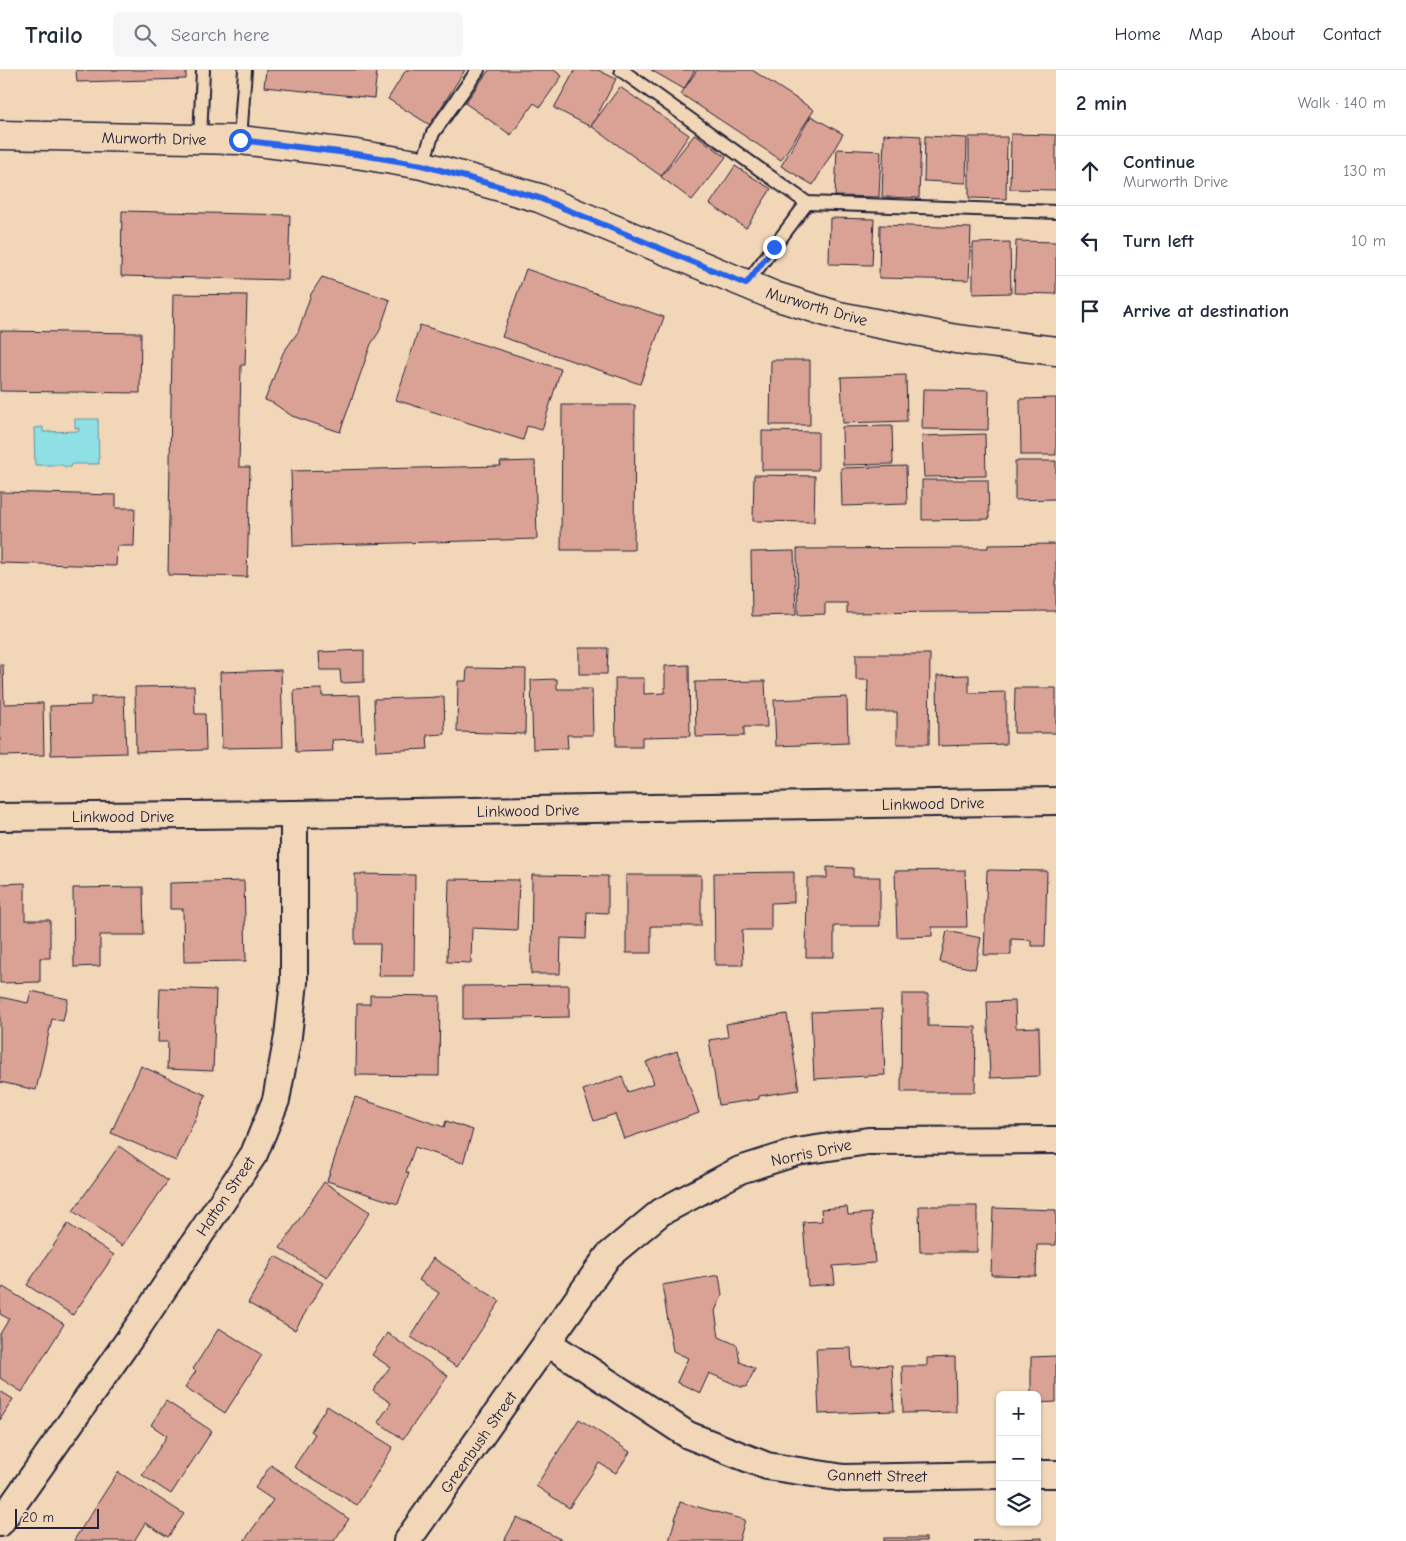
<!DOCTYPE html>
<meta charset="utf-8">
<style>
:root{--surface:#fff;--page:#f6f6f7;--text:#1f2937;--muted:#747a83;--line:#e0e1e3}
body{margin:0;font-family:"Comic Neue",sans-serif;background:var(--page);color:var(--text)}
.controls{position:absolute;right:15px;bottom:15px;display:grid;overflow:hidden;border-radius:8px;box-shadow:0 1px 4px #0004}
.controls button{width:45px;height:45px;display:grid;place-items:center;padding:0;border:0;border-bottom:1px solid var(--line);background:var(--surface);color:var(--text);font:25px sans-serif}
.scale{position:absolute;left:15px;bottom:12px;width:84px;box-sizing:border-box;padding-left:5px;border:2px solid #22223b;border-top:0;font-size:14px;line-height:18px;white-space:nowrap;color:#22223b;-webkit-text-stroke:4px #f1d6b8;paint-order:stroke}
.stop{position:absolute;width:15px;height:15px;margin:-11px;border:4px solid #2563eb;border-radius:50%;background:#fff}
.stop.end{background:#2563eb;border-color:#fff;box-shadow:0 1px 5px #0008}
.list{margin:0;padding:0;list-style:none}
h2{display:flex;justify-content:space-between;align-items:center;height:65px;margin:0;padding:0 20px;font-size:21px}
h2 small{font-size:16px;font-weight:400;color:var(--muted)}
.list li{display:grid;grid-template-columns:32px 1fr auto;gap:15px;align-items:center;box-sizing:border-box;height:70px;padding:0 20px;border-top:1px solid var(--line)}
.list b{display:block;font-size:19px;white-space:nowrap}
.list p{margin:0;font-size:16px;white-space:nowrap;color:var(--muted)}
.list em{font-size:16px;font-style:normal;color:var(--muted)}
.icon{flex:none;width:28px;height:28px;fill:none;stroke:currentColor;stroke-width:2;stroke-linecap:round;stroke-linejoin:round}
.map{position:relative;flex:none;width:1056px;height:1471px;overflow:hidden}
header{display:flex;align-items:center;gap:30px;box-sizing:border-box;height:70px;padding:0 25px;background:var(--surface);border-bottom:1px solid var(--line)}
header strong{font-size:24px}
nav{display:flex;gap:28px;margin-inline-start:auto;font-size:18px}
.search{width:350px;height:45px;background:var(--page);display:flex;align-items:center;gap:12px;box-sizing:border-box;padding:0 18px;border-radius:8px;color:var(--muted);font-size:19px}
main{display:flex}
aside{flex:1;background:var(--surface)}
.map>svg:first-child{display:block}
</style>
<header>
<strong>Trailo</strong>
<div class="search"><svg class="icon" aria-label="search" viewBox="0 0 24 24"><circle cx="10" cy="10" r="6"/><path d="M15 15l6 6"/></svg>Search here</div>
<nav><a>Home</a><a>Map</a><a>About</a><a>Contact</a></nav>
</header>
<main>
<div class="map">
<svg width="1056" height="1471" viewBox="0 0 1056 1471">
<rect width="100%" height="100%" fill="#f1d6b8"/>
<filter id="ink" filterUnits="userSpaceOnUse"><feTurbulence type="fractalNoise" baseFrequency=".02" numOctaves="2"/><feDisplacementMap in="SourceGraphic" scale="10" xChannelSelector="R" yChannelSelector="G"/><feConvolveMatrix kernelMatrix="1 2 1 2 8 2 1 2 1" color-interpolation-filters="sRGB"/></filter>
<g filter="url(#ink)">
<polygon fill="#8ee0e4" stroke="#6394a0" points="75,349 98,349 99,394 72,394 71,397 65,397 63,395 35,395 34,358 43,357 43,362 79,361 79,358 75,358"/>
<g fill="#daa295" stroke="#22223b">
<polygon points="76,0 186,0 186,9 77,12"/>
<polygon points="266,0 377,0 374,28 264,17"/>
<polygon points="406,0 465,0 430,55 388,29"/>
<polygon points="489,0 554,0 562,6 540,37 534,33 511,65 465,33"/>
<polygon points="575,0 598,0 616,9 591,57 554,38"/>
<polygon points="651,0 695,0 684,19"/>
<polygon points="697,0 752,0 814,40 781,90 681,24"/>
<polygon points="620,17 689,65 661,106 591,56"/>
<polygon points="811,46 843,64 813,115 781,96"/>
<polygon points="695,64 726,87 692,130 661,107"/>
<polygon points="884,64 921,66 919,128 882,127"/>
<polygon points="1011,64 1056,65 1056,120 1010,119"/>
<polygon points="925,66 967,68 966,113 924,111"/>
<polygon points="969,67 1007,67 1006,129 969,128"/>
<polygon points="837,79 881,81 879,127 835,126"/>
<polygon points="735,96 771,119 746,158 710,134"/>
<polygon points="122,141 290,145 288,210 121,206"/>
<polygon points="830,148 874,149 872,195 829,194"/>
<polygon points="880,155 971,158 969,210 879,208"/>
<polygon points="1016,171 1056,172 1056,224 1014,223"/>
<polygon points="1010,172 1011,223 973,224 973,173"/>
<polygon points="526,199 664,247 640,314 502,267"/>
<polygon points="322,207 390,230 379,262 371,274 340,362 292,346 273,333 265,330 283,283 298,262 311,224"/>
<polygon points="173,224 247,225 245,295 241,295 239,397 250,397 247,507 168,505"/>
<polygon points="420,255 561,299 542,360 527,356 523,370 396,330"/>
<polygon points="0,261 141,263 140,323 0,321"/>
<polygon points="771,290 810,290 810,355 770,355"/>
<polygon points="906,305 907,351 843,353 841,307"/>
<polygon points="923,319 989,320 988,360 922,359"/>
<polygon points="1056,328 1056,385 1021,385 1020,329"/>
<polygon points="562,335 635,335 634,480 561,480"/>
<polygon points="892,356 893,394 843,395 842,357"/>
<polygon points="762,361 818,362 818,400 762,400"/>
<polygon points="985,364 986,406 924,407 922,366"/>
<polygon points="535,391 537,469 293,476 291,401 501,396 500,392"/>
<polygon points="1015,391 1056,391 1056,429 1015,430"/>
<polygon points="906,396 907,434 842,436 841,398"/>
<polygon points="754,405 815,406 814,452 753,451"/>
<polygon points="922,410 988,410 989,449 922,450"/>
<polygon points="0,422 116,425 116,438 135,438 134,476 117,476 116,496 0,493"/>
<polygon points="1056,474 1056,541 847,543 847,533 825,533 825,544 798,545 797,479 988,478 988,475"/>
<polygon points="794,481 796,545 752,546 751,482"/>
<polygon points="579,578 608,578 607,604 579,604"/>
<polygon points="364,580 364,612 341,613 340,600 320,600 319,582"/>
<polygon points="856,584 930,584 929,674 897,674 897,642 867,642 868,610 856,610"/>
<polygon points="0,595 3,595 4,634 43,633 44,685 0,686"/>
<polygon points="689,595 690,666 642,667 642,677 616,677 615,608 644,608 644,624 665,623 665,596"/>
<polygon points="467,598 526,599 525,664 457,662 458,611 466,611"/>
<polygon points="281,600 283,677 222,678 220,602"/>
<polygon points="969,605 969,623 1006,622 1006,674 938,676 937,606"/>
<polygon points="557,609 557,619 592,619 593,665 567,665 568,678 533,679 531,610"/>
<polygon points="765,611 767,657 744,657 744,666 696,667 695,612"/>
<polygon points="194,616 195,644 205,644 206,680 136,682 135,617"/>
<polygon points="1015,618 1056,618 1056,663 1014,663"/>
<polygon points="322,619 322,626 360,625 362,669 332,670 333,681 296,682 294,620"/>
<polygon points="124,626 126,683 51,685 50,636 91,635 91,627"/>
<polygon points="444,627 445,664 427,665 428,679 376,681 374,629"/>
<polygon points="847,627 848,673 776,676 774,630"/>
<polygon points="827,797 853,798 853,807 880,807 880,856 834,856 834,887 806,887 807,808 827,808"/>
<polygon points="965,800 967,857 932,857 932,866 897,867 895,801"/>
<polygon points="987,800 1047,801 1045,876 1031,876 1031,870 1011,869 1011,885 984,885"/>
<polygon points="794,802 794,832 771,833 771,860 742,860 743,895 715,895 714,803"/>
<polygon points="355,804 415,805 414,906 379,906 380,874 355,874"/>
<polygon points="532,805 608,806 608,843 587,842 586,869 561,868 560,904 531,904"/>
<polygon points="626,805 701,805 701,856 651,856 651,883 626,883"/>
<polygon points="449,809 519,810 517,860 472,858 471,893 447,892"/>
<polygon points="244,811 246,891 184,892 183,839 170,839 170,813"/>
<polygon points="25,813 25,850 50,850 50,888 40,888 40,912 0,913 0,814"/>
<polygon points="143,817 144,865 100,865 100,896 74,897 73,818"/>
<polygon points="947,861 981,868 975,899 940,892"/>
<polygon points="569,915 569,947 463,949 463,916"/>
<polygon points="160,918 216,920 213,1001 167,999 168,972 158,972"/>
<polygon points="31,921 68,929 63,951 52,949 36,1020 0,1012 0,927 28,933"/>
<polygon points="902,924 928,924 928,956 976,957 975,1022 901,1022"/>
<polygon points="370,925 440,926 439,1006 356,1005 357,934 370,934"/>
<polygon points="1015,931 1016,958 1039,957 1040,1006 990,1008 987,932"/>
<polygon points="882,939 885,1005 814,1009 811,942"/>
<polygon points="787,944 799,1020 759,1026 759,1029 719,1035 709,970 728,967 726,954"/>
<polygon points="677,981 699,1043 624,1069 615,1044 594,1051 583,1020 622,1006 628,1022 654,1013 646,992"/>
<polygon points="141,996 206,1025 176,1091 111,1063"/>
<polygon points="355,1027 444,1057 446,1051 473,1060 463,1093 415,1077 406,1102 409,1103 398,1134 327,1111"/>
<polygon points="119,1076 168,1111 122,1176 73,1141"/>
<polygon points="324,1112 370,1142 327,1208 280,1178"/>
<polygon points="919,1136 977,1136 977,1182 920,1182"/>
<polygon points="847,1137 848,1145 871,1143 875,1193 833,1196 835,1214 808,1216 803,1152 822,1151 821,1139"/>
<polygon points="993,1138 1056,1140 1056,1175 1037,1175 1036,1206 991,1205"/>
<polygon points="68,1154 114,1185 73,1245 27,1215"/>
<polygon points="275,1186 323,1213 295,1260 248,1233"/>
<polygon points="433,1188 500,1231 457,1297 411,1267 439,1223 419,1210"/>
<polygon points="719,1205 722,1225 715,1241 719,1267 737,1275 740,1292 755,1299 746,1317 741,1317 709,1303 700,1323 677,1312 688,1288 673,1281 662,1215"/>
<polygon points="3,1217 64,1254 22,1322 0,1308 0,1264 9,1249 0,1244 0,1222"/>
<polygon points="219,1258 262,1285 225,1343 185,1317 196,1301 193,1299"/>
<polygon points="387,1263 448,1306 403,1369 378,1352 391,1333 373,1321 390,1297 372,1285"/>
<polygon points="851,1278 852,1297 892,1295 894,1341 819,1344 816,1279"/>
<polygon points="1056,1286 1056,1332 1037,1333 1037,1325 1031,1325 1031,1287"/>
<polygon points="955,1287 956,1342 903,1343 902,1296 927,1296 927,1288"/>
<polygon points="0,1321 13,1329 0,1350"/>
<polygon points="166,1331 212,1361 171,1424 142,1405 167,1366 151,1355"/>
<polygon points="327,1336 393,1377 357,1435 294,1397 315,1364 311,1361"/>
<polygon points="579,1349 630,1382 616,1403 599,1393 569,1438 536,1416"/>
<polygon points="271,1395 349,1449 334,1471 244,1471 273,1430 255,1418"/>
<polygon points="118,1402 184,1444 168,1467 145,1453 134,1471 76,1471 74,1470"/>
<polygon points="680,1432 745,1450 739,1471 669,1471"/>
<polygon points="517,1447 564,1471 504,1471"/>
<rect x="884" y="1468" width="42" height="3"/>
<polygon points="1042,1468 1042,1471 974,1471"/>
</g>
<g fill="none" stroke-linecap="round" stroke-linejoin="round">
<g stroke="#22223b" stroke-width="16">
<g id="lane">
<polyline points="621,0 807,133 1056,142"/>
<polyline points="200,69 203,0"/>
<polyline points="240,70 245,0"/>
<polyline points="422,95 433,63 478,0"/>
<polyline points="746,214 807,133"/>
</g>
</g>
<g stroke="#22223b" stroke-width="30">
<g id="street">
<polyline points="0,747 294,744 1056,731"/>
<polyline points="548,1273 688,1365 767,1396 844,1408 1000,1405"/>
<polyline points="1037,1404 1056,1404"/>
<polyline points="0,1453 140,1254 254,1084 276,1030 288,966 294,912 294,744"/>
<polyline points="407,1471 608,1186 661,1142 740,1100 797,1082 868,1071 1056,1070"/>
</g>
</g>
<g stroke="#22223b" stroke-width="31">
<polyline id="secondary" points="0,65 240,70 356,84 422,95 539,128 775,226 839,246 956,269 1056,281"/>
</g>
<use href="#lane" stroke="#f1d6b8" stroke-width="12"/>
<use href="#street" stroke="#f1d6b8" stroke-width="26"/>
<use href="#secondary" stroke="#f1d6b8" stroke-width="28"/>
</g>
</g>
<g fill="none" stroke-linecap="round" stroke-linejoin="round" filter="url(#ink)">
<polyline stroke="#2563eb" stroke-width="6" points="240,70 356,84 422,95 494,115 539,128 746,214 774,177"/>
</g>
<g text-anchor="middle" stroke-width="5" stroke-linejoin="round" paint-order="stroke">
<g font-size="16" fill="#22223b" stroke="#f1d6b8">
<text transform="translate(154 68) rotate(1)" y="6">Murworth Drive</text>
<text transform="translate(817 236) rotate(16)" y="6">Murworth Drive</text>
<text transform="translate(933 733) rotate(-1)" y="6">Linkwood Drive</text>
<text transform="translate(528 740) rotate(-1)" y="6">Linkwood Drive</text>
<text x="123" y="752">Linkwood Drive</text>
<text transform="translate(811 1082) rotate(-12)" y="6">Norris Drive</text>
<text transform="translate(225 1126) rotate(-56)" y="6">Hatton Street</text>
<text transform="translate(478 1372) rotate(-55)" y="6">Greenbush Street</text>
<text transform="translate(877 1405) rotate(1)" y="6">Gannett Street</text>
</g>
</g>
</svg>
<div class="controls">
<button>+</button>
<button>−</button>
<button><svg class="icon" aria-label="layers" viewBox="0 0 24 24"><path d="M12 4l9 5-9 5-9-5zM3 14l9 5 9-5"/></svg></button>
</div>
<div class="scale">20 m</div>
<div class="stop" style="left:240px;top:70px"></div>
<div class="stop end" style="left:774px;top:177px"></div>
</div>
<aside>
<h2>2 min<small>Walk · 140 m</small></h2>
<ul class="list">
<li><svg class="icon" aria-label="ahead" viewBox="0 0 24 24"><path d="M12 20V5M6 11l6-6 6 6"/></svg><div><b>Continue</b><p>Murworth Drive</p></div><em>130 m</em></li>
<li><svg class="icon" aria-label="left" viewBox="0 0 24 24"><path d="M17 20v-9H6M10 6l-5 5 5 5"/></svg><div><b>Turn left</b></div><em>10 m</em></li>
<li><svg class="icon" aria-label="arrive" viewBox="0 0 24 24"><path d="M6 21V4h12l-3 4 3 4H6"/></svg><div><b>Arrive at destination</b></div></li>
</ul>
</aside>
</main>
